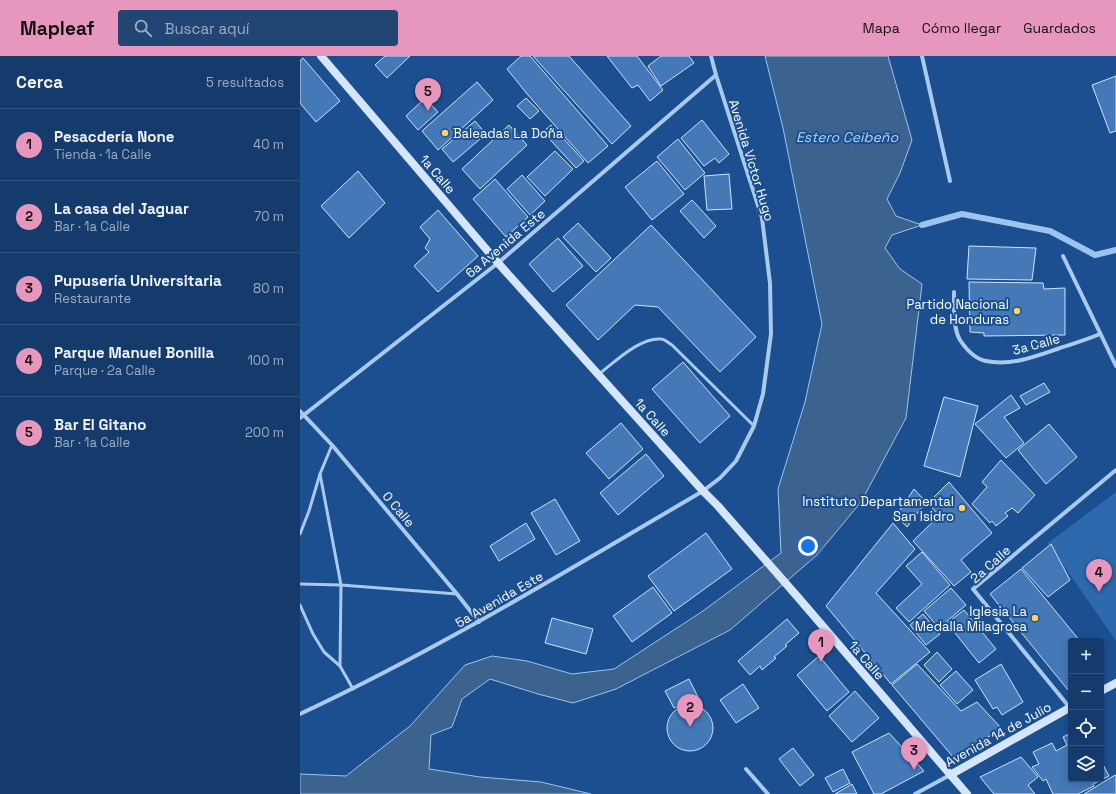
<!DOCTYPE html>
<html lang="es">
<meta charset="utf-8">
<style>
:root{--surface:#143b6b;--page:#214673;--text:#f1f3f6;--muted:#9dadc1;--line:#33557e;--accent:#e797bd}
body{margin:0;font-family:"Space Grotesk",sans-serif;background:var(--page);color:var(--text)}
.controls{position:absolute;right:12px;bottom:12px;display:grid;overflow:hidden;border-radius:4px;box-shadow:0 2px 6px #0003}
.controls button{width:36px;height:36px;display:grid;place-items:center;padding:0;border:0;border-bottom:1px solid var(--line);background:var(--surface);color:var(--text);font:20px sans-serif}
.you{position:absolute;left:508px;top:490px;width:14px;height:14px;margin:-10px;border:3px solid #fff;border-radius:50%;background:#1a73e8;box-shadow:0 0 0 6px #1a73e833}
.badge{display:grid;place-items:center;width:26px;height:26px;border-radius:50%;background:var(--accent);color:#111;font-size:13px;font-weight:700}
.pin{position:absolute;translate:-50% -33px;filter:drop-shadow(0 1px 2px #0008)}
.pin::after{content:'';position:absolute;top:21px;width:14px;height:12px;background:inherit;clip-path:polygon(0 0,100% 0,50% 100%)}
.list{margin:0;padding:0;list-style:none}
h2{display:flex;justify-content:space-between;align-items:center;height:52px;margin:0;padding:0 16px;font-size:17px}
h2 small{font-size:13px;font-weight:400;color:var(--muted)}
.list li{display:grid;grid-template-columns:26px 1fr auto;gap:12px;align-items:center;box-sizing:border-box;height:72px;padding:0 16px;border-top:1px solid var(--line)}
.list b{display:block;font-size:15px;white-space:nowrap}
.list p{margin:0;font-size:13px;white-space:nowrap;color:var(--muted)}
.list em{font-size:13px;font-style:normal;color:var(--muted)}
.icon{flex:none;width:22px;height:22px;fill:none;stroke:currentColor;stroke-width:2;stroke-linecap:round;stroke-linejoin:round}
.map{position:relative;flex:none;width:816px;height:738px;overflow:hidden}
header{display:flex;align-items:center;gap:24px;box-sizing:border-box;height:56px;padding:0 20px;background:var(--accent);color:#111}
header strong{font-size:19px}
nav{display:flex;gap:22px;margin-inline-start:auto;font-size:14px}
.search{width:280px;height:36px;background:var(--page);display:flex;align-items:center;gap:10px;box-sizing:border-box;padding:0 14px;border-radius:4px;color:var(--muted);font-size:15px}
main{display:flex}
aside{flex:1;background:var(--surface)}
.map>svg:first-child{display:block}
</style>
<header>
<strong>Mapleaf</strong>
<div class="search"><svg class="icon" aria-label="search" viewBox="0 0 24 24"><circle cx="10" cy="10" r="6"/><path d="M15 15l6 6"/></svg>Buscar aquí</div>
<nav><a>Mapa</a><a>Cómo llegar</a><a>Guardados</a></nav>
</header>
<main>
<aside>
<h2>Cerca<small>5 resultados</small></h2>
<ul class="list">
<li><span class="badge">1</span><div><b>Pesacdería None</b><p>Tienda · 1a Calle</p></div><em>40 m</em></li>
<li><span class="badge">2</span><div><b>La casa del Jaguar</b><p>Bar · 1a Calle</p></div><em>70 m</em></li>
<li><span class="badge">3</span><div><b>Pupusería Universitaria</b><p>Restaurante</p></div><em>80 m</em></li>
<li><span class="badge">4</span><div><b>Parque Manuel Bonilla</b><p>Parque · 2a Calle</p></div><em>100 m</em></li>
<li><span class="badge">5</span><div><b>Bar El Gitano</b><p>Bar · 1a Calle</p></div><em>200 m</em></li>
</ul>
</aside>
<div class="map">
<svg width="816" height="738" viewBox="0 0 816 738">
<rect width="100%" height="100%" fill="#1b4f8f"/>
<polygon fill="#2e69ad" points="816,436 816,585 748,487"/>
<polygon fill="#3c6290" stroke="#9cc4f0" points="465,0 588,0 612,84 600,117 587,143 596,160 622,169 592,179 585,192 600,213 622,228 606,362 561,446 517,499 430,574 316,633 273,647 238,638 190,623 162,643 152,671 131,679 129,713 180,721 241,726 291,738 0,738 0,718 46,720 110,670 165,609 192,600 227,605 272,618 314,613 403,555 481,497 478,433 505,346 522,268 483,72"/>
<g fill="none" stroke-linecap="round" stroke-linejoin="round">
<polyline stroke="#9cc4f0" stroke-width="6" points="622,169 662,158 750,175 795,199 816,194"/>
</g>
<g fill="#4478b7" stroke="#cfe3fa">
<polygon points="85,0 110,0 87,22 75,9"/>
<polygon points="221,0 230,0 308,90 288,107 228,39 207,13"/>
<polygon points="233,0 269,0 331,70 312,88"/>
<polygon points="307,0 337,0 363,34 350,45 338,29 332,32"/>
<polygon points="361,0 389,0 394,7 361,30 348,10"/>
<polygon points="3,2 40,45 16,66 0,47 0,5"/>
<polygon points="816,20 816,75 810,77 792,29"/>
<polygon points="177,26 193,44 138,94 122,75"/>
<polygon points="125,42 138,56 118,74 106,60"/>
<polygon points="226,42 239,55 230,63 217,50"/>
<polygon points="402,64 429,98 419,107 415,102 404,110 381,82"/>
<polygon points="175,65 186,78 153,106 142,93"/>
<polygon points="209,69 227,89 180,133 162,113"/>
<polygon points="251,69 284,105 276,112 243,76"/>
<polygon points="378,83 405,117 385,134 357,101"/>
<polygon points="255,95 273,113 245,140 227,121"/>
<polygon points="357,105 384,138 352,164 325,131"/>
<polygon points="58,115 85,147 49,182 21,150"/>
<polygon points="429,118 432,153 407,154 404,120"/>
<polygon points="222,119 245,145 230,159 207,133"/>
<polygon points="195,123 228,161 206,181 173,143"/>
<polygon points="392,144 416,170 404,182 380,155"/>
<polygon points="138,154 178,200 138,236 114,210 129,196 125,192 130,183 120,171"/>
<polygon points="278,167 311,202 296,216 263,181"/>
<polygon points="351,169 456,281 420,316 358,251 335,249 298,284 266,249"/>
<polygon points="258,182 283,210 253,236 229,208"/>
<polygon points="669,190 736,192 732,224 667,223"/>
<polygon points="669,226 743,227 744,233 765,232 765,279 684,280 684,277 670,276"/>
<polygon points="383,306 430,360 400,387 352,333"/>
<polygon points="744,327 750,336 726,349 720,340"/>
<polygon points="711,339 720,352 704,361 724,387 706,402 675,368"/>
<polygon points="644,341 678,350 660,421 624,410"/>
<polygon points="321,367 343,393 309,423 286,397"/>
<polygon points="749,368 777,401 746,428 718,394"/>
<polygon points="346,398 364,420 318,459 300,437"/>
<polygon points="701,404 735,439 718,457 712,452 705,457 708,460 696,470 692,465 690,467 672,448 687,431 682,426"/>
<polygon points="649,426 692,477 661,504 671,516 654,530 613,485 639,460 628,447"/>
<polygon points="614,433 626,446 607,471 596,460"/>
<polygon points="255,443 280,485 256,499 231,457"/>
<polygon points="226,467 235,483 199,505 190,490"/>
<polygon points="593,467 615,493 576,537 630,596 591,628 526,550"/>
<polygon points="406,477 432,513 374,555 348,520"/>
<polygon points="751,488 770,524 748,541 722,512"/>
<polygon points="622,496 650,529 609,566 596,552 622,528 606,510"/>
<polygon points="721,513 780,585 771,585 771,632 768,634 690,538"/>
<polygon points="353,531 372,557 332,586 313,560"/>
<polygon points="651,532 666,549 639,572 624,555"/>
<polygon points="664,554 696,593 679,607 647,567"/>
<polygon points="623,558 640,578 626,589 610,569"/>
<polygon points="252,562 293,573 286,598 245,587"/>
<polygon points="487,563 499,577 485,589 487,590 474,601 476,602 462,614 460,610 450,619 438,605"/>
<polygon points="637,596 652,613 639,626 624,609"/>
<polygon points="519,600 549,636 527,655 497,619"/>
<polygon points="617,608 661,655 677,646 702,673 653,701 592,629"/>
<polygon points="701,608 723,646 702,659 697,651 693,653 675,624"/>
<polygon points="656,615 673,634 657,648 640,629"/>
<polygon points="389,623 398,641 374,652 365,635"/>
<polygon points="443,628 459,652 436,667 420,644"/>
<polygon points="555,635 579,662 552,686 529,660"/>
<circle cx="390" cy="672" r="23"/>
<polygon points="589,677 624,715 581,738 574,738 552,696"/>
<polygon points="771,677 771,723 801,723 801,705 809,720 793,728 794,730 778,738 753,738 746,723 743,725 732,711 739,708 733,696 752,687 756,695 767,689 763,681"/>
<polygon points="493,692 514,719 500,730 479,703"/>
<polygon points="721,701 738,721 728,729 735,738 694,738 680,721"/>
<polygon points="543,713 550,727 533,736 525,722"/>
<polygon points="815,719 816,720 816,738 784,738"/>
<polygon points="552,728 557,738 535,738"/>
</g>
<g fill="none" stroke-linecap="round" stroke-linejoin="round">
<g stroke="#a9c9ee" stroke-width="3">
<path d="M 299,318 C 315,306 340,281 361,283 C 365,283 368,287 372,289 L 454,370"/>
<polyline points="20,418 41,529 40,610"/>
<polyline points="0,478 9,455 20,418 32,389"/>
<polyline points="0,528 41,529 157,538"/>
<polyline points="0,549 13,578 24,596 40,610 53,633"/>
</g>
<g stroke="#a9c9ee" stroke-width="4">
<polyline points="622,0 650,125"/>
<polyline points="763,200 816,310"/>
<path d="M 654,236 C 654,249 653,273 660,284 C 666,293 675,303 686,305 C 710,310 734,301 757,293 C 772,288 786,284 800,278"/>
<polyline points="0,355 32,389 157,538 179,566"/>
<polyline points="0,362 198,207 416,19"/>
<polyline points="770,652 673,533 816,414"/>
<path d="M 0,658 C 139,593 270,513 403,435 L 420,422 L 436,405 L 454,370 L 463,338 L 471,278 L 470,227 L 462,162 L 416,19 L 411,0"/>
<polyline points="446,713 468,738"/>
<polyline points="615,738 650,719"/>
</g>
<g stroke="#d6e6fa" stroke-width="8">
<polyline points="21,0 198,207 403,435 418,450 496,539 667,738"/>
<polyline points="801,635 816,627"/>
<polyline points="650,719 771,651"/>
</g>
</g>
<g fill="#ffd166" stroke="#1b4f8f" stroke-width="1.5">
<circle cx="145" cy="77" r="4"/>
<circle cx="717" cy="255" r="4"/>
<circle cx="662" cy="452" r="4"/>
<circle cx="735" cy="562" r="4"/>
</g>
<g text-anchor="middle" stroke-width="4" stroke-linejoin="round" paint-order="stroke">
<g font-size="13" fill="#fff" stroke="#1b4f8f" text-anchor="end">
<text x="153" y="82" text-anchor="start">Baleadas La Doña</text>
<text x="709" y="253">Partido Nacional<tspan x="709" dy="15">de Honduras</tspan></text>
<text x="654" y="450">Instituto Departamental<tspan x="654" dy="15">San Isidro</tspan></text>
<text x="727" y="560">Iglesia La<tspan x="727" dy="15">Medalla Milagrosa</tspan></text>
</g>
<g font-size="13" fill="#fff" stroke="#1b4f8f">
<text transform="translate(452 104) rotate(73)" y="5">Avenida Víctor Hugo</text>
<text transform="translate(138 118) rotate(49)" y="5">1a Calle</text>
<text transform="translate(205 187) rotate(-40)" y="5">6a Avenida Este</text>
<text transform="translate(736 288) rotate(-15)" y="5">3a Calle</text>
<text transform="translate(353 361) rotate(48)" y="5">1a Calle</text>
<text transform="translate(99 453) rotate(50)" y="5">0 Calle</text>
<text transform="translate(690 508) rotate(-42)" y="5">2a Calle</text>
<text transform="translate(199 543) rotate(-30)" y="5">5a Avenida Este</text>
<text transform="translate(567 604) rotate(49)" y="5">1a Calle</text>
<text transform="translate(698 678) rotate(-29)" y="5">Avenida 14 de Julio</text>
</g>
<g font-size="14" font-style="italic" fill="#b5d3f5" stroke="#1b4f8f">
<text x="547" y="86">Estero Ceibeño</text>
</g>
</g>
</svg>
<div class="controls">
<button>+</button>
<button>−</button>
<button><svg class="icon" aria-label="locate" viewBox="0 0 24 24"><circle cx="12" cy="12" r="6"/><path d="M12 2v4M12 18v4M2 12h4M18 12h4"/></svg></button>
<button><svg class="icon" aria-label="layers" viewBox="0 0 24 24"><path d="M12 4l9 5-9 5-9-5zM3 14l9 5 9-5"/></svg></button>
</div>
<div class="you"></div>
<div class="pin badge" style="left:521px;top:606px">1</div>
<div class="pin badge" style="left:390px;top:671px">2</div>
<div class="pin badge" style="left:614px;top:714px">3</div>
<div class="pin badge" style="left:799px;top:536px">4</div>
<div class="pin badge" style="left:128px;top:55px">5</div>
</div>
</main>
